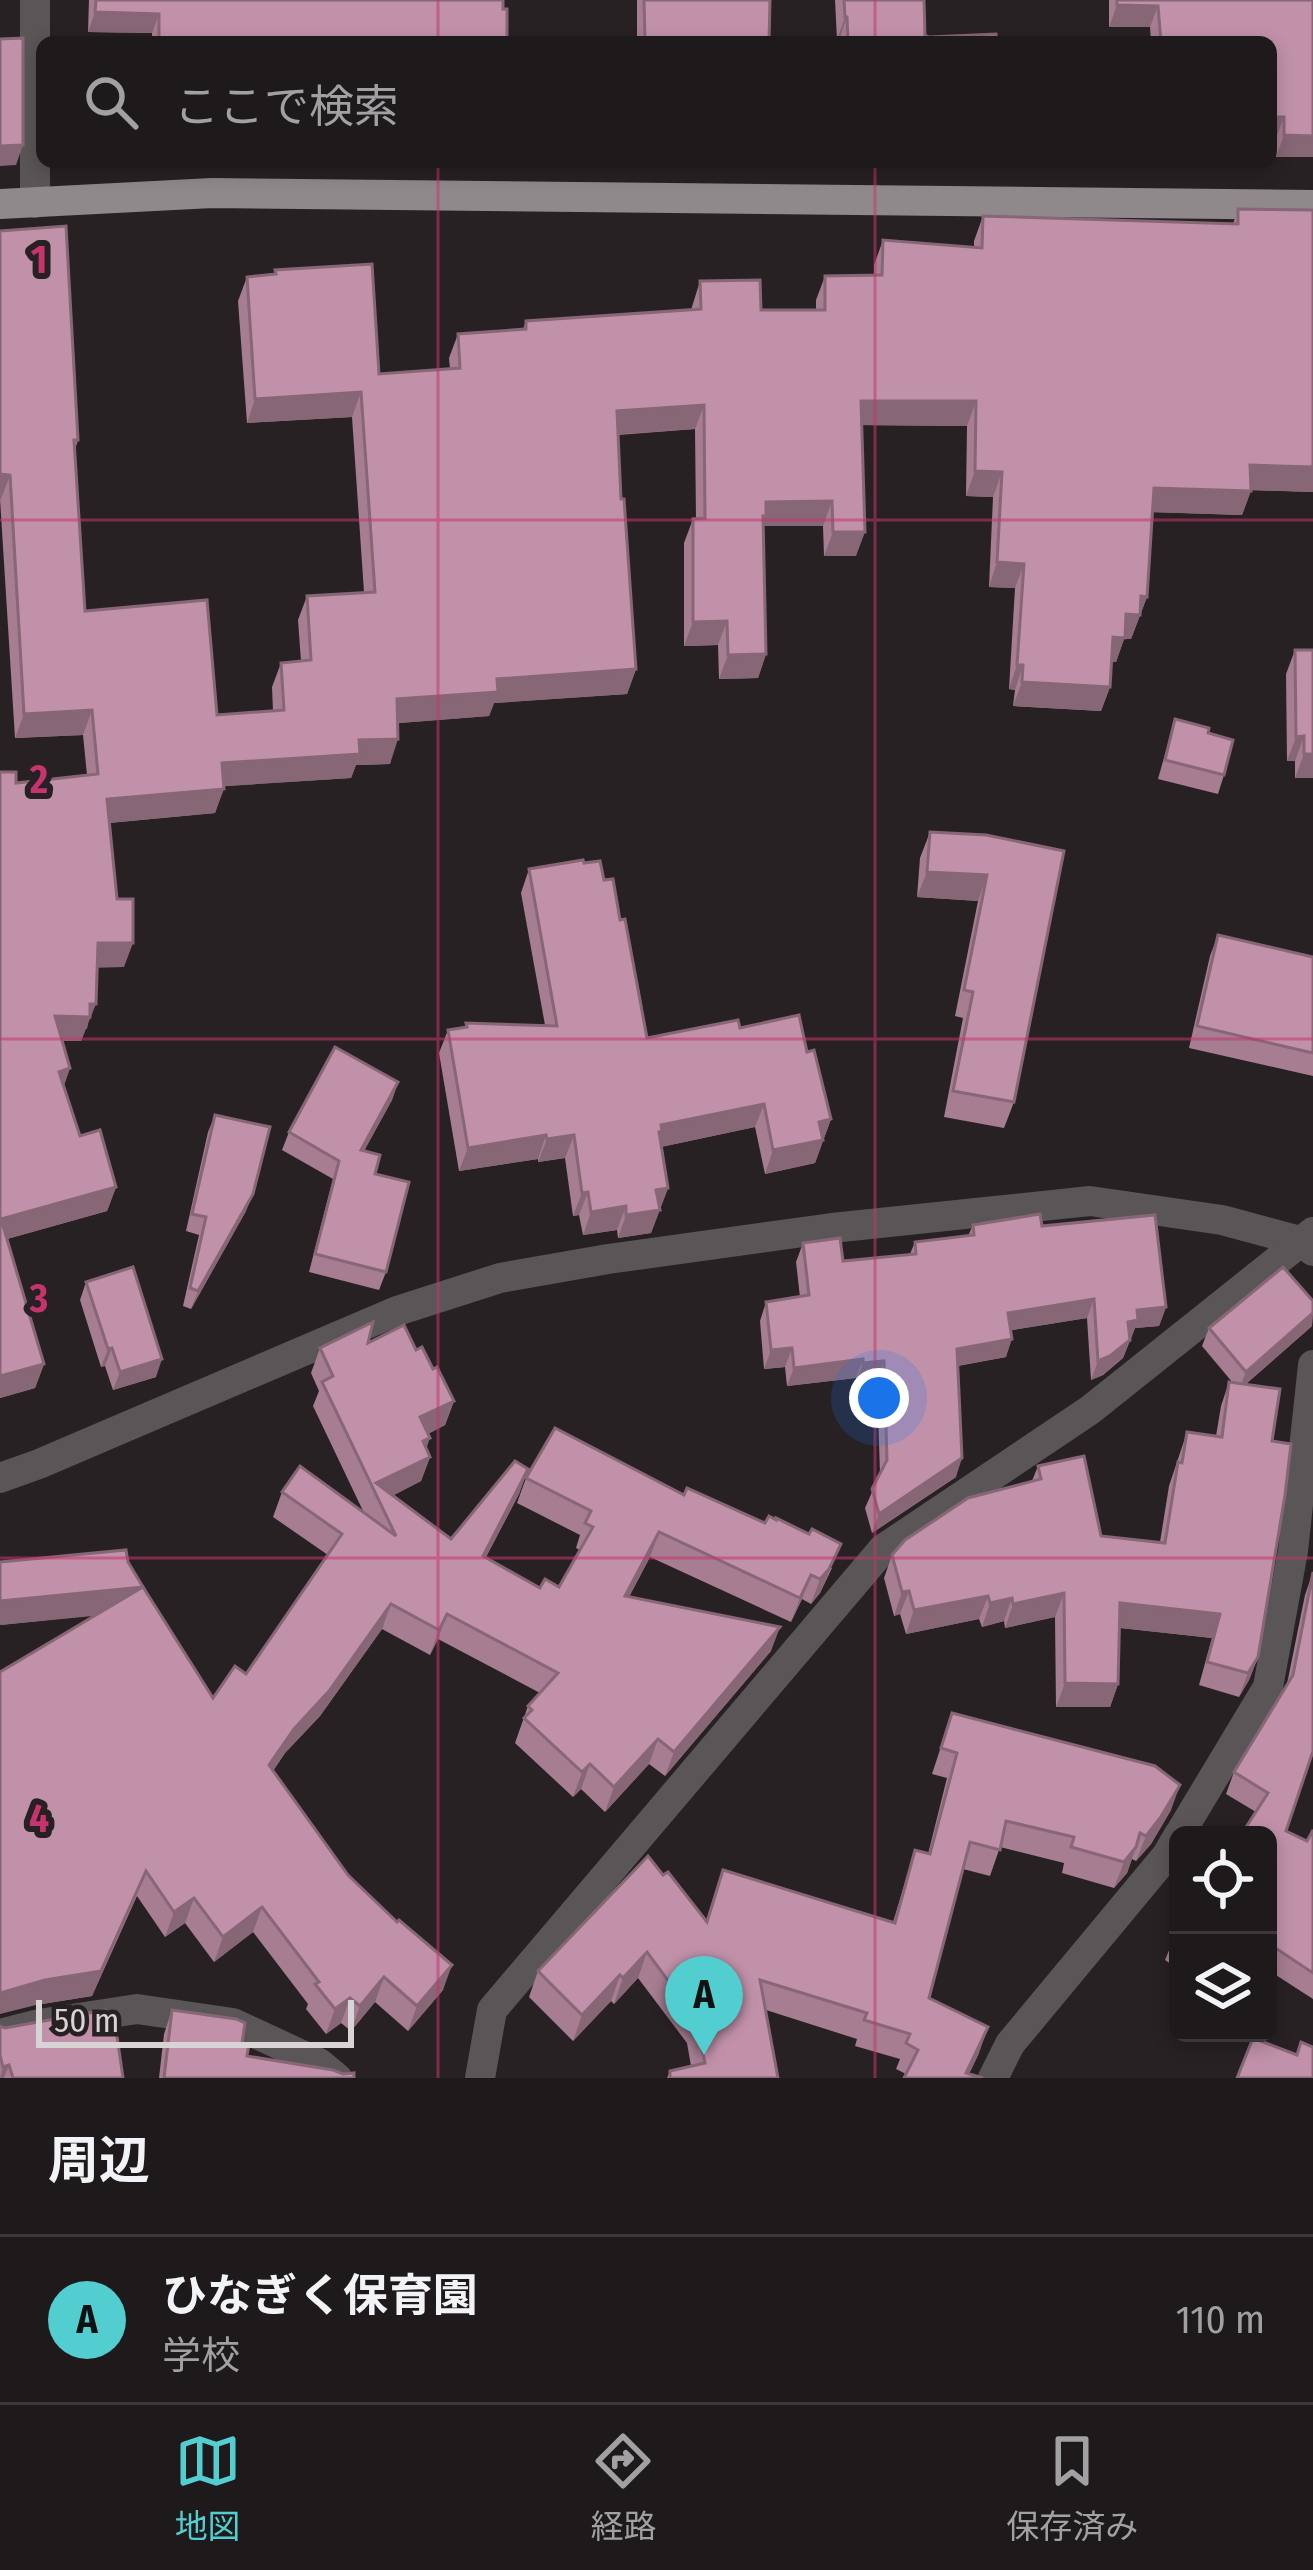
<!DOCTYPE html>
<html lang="ja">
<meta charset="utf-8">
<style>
:root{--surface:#1e191b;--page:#2b2628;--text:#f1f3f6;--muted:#a1a0a3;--line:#3c383a;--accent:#52cdd0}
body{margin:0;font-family:"Fira Sans Condensed","Noto Sans JP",sans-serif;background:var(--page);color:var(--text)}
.controls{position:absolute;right:36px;bottom:36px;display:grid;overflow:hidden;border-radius:18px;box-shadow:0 6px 18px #0003}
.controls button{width:108px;height:108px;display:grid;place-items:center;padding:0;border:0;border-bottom:3px solid var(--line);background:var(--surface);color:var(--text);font:60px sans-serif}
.scale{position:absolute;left:36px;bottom:30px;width:318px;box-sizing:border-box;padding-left:12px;border:6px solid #d8d3d5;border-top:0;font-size:33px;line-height:42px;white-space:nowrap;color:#d8d3d5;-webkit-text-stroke:9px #282124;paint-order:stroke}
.you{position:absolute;left:879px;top:1398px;width:42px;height:42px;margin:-30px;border:9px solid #fff;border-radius:50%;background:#1a73e8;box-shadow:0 0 0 18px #1a73e833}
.badge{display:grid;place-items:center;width:78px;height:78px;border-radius:50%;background:var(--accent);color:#111;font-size:39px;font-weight:700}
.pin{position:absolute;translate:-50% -99px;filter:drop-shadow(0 3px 6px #0008)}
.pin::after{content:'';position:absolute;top:63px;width:42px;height:36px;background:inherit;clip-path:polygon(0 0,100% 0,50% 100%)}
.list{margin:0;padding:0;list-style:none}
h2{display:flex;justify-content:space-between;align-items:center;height:156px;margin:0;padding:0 48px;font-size:51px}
h2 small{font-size:39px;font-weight:400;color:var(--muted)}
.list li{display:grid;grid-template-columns:78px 1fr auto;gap:36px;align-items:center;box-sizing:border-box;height:168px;padding:0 48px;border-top:3px solid var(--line)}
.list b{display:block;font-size:45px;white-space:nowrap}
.list p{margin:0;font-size:39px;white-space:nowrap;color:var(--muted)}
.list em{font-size:39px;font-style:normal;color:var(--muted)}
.icon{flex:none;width:66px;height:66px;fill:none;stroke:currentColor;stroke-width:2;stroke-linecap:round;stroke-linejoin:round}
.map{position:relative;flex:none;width:1313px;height:2078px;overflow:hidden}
.search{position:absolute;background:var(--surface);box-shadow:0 6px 18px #0003;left:36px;right:36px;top:36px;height:132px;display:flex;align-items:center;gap:30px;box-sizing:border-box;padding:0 42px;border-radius:18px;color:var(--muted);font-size:45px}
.sheet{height:324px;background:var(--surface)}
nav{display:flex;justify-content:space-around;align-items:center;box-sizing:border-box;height:168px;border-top:3px solid var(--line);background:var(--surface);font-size:33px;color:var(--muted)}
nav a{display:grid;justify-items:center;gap:6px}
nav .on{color:var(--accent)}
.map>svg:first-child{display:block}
</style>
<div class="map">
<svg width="1313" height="2078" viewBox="0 0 1313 2078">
<rect width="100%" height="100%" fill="#282124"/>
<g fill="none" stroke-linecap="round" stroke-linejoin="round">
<g stroke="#5a5658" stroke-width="30">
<polyline points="35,203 35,0"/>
<polyline points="0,1478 39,1464 397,1311 500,1278 608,1259 832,1228 1090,1201 1222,1220 1300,1241 1313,1251"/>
<polyline points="1179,1835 1268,1687 1293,1551 1313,1365"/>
<polyline points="0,2034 39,2024 137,2009 233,2023 319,2063 337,2078"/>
<polyline points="480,2078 492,2010 883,1549 1090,1410 1313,1232"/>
<polyline points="993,2078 1010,2044 1167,1855 1178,1836"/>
</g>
<polyline stroke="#90898c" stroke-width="30" points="0,204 212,193 1313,205"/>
</g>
<g fill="#a67d91">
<polygon points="89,0 503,0 507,42 152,42 152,33 88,32"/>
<polygon points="637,0 770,0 769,42 637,40"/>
<polygon points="835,0 924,0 925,35 929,37 997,42 839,42 839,40 837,40"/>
<polygon points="1109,0 1313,0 1313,157 1276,157 1271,42 1151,42 1150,27 1109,27"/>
<polygon points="1238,209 1313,210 1313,492 1251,490 1242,515 1153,512 1147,597 1131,639 1124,639 1116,662 1111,662 1110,687 1101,711 1013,706 1015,690 1009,689 1015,588 989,587 993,497 966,496 967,426 861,425 856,556 824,556 823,526 763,526 766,654 758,678 719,679 718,645 684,646 684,543 693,519 696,519 695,429 618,435 621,499 636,669 627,694 494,703 489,716 398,723 390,764 356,765 351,778 224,786 215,813 109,823 124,967 97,967 87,1029 86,1028 81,1041 62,1041 70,1068 64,1085 80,1136 116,1187 107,1211 7,1239 44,1364 35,1388 0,1398 0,772 16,783 87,775 83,735 15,738 0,499 0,231 78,440 75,450 85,611 217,715 273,711 272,687 281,663 301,661 298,620 307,596 364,592 352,417 247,423 238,301 247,277 274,275 275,270 379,374 450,369 449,358 458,334 523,329 526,321 691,310 700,281 761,310 816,310 816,300 825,276 874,275 874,265 883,240 974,247 974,241 983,216 1233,224"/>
<polygon points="1295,650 1313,650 1313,778 1295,778 1295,761 1287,761 1286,674"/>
<polygon points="1175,719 1208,733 1224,775 1218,794 1158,779"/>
<polygon points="930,832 986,835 1014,1102 1004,1128 944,1117 963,1018 955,1016 978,901 917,897 920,858"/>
<polygon points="584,863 604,880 620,920 647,1038 740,1028 807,1052 831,1119 815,1163 765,1174 755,1127 661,1147 668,1188 651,1233 618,1238 617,1230 583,1235 579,1215 573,1216 565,1158 538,1162 538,1159 459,1171 439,1053 448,1030 464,1028 466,1023 545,1025 521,893 529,869"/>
<polygon points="1218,935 1313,957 1313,1076 1189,1048 1210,956"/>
<polygon points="398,1082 392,1100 364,1151 375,1174 386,1272 379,1290 309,1272 333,1179 282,1150 289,1132"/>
<polygon points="215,1115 246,1211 191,1309 183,1306 199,1235 186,1231 208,1132"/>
<polygon points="973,1225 1042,1226 1166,1307 1159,1326 1135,1328 1123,1358 1103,1375 1091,1380 1087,1318 1011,1330 1006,1357 958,1366 956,1477 872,1533 865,1508 880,1474 877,1380 856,1382 856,1378 787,1386 785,1367 764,1369 760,1321 766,1302 800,1297 796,1262 803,1243 843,1261 910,1254 915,1242 968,1236"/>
<polygon points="86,1282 156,1377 113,1390 105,1366 101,1367 80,1300"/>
<polygon points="1313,1301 1312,1326 1246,1384 1272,1441 1258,1657 1249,1680 1239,1697 1199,1685 1212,1638 1120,1628 1118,1684 1110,1707 1056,1707 1055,1617 1005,1628 1004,1621 982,1627 979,1619 906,1634 900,1614 894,1616 884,1578 892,1555 1032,1481 1038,1466 1101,1536 1160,1542 1169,1486 1187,1432 1216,1436 1221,1406 1229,1382 1233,1383 1202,1346 1209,1328"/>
<polygon points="368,1343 416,1350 433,1369 454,1401 445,1425 428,1434 426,1448 430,1457 421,1481 392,1496 451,1539 528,1469 519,1494 486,1557 540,1588 559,1587 580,1550 576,1548 580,1535 517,1503 526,1478 684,1495 832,1568 820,1593 811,1604 802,1599 791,1622 650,1557 629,1597 771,1651 665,1776 649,1764 605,1812 581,1789 573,1797 515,1743 528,1706 540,1693 438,1639 430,1655 382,1629 320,1716 285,1753 273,1771 348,1875 443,1990 408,2031 375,2002 351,2031 341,2023 326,2034 306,2009 308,2004 253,1932 214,1962 185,1923 165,1937 137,1896 92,1996 36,2005 96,1615 0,1625 128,1562 213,1698 246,1674 328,1555 273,1517 282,1492 364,1513 313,1406 319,1391 311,1373 320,1348"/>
<polygon points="1313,1572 1286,1831 1307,1841 1313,1830 1313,1999 1268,1970 1268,1835 1256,1812 1226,1794 1234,1772 1287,1684 1305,1595"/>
<polygon points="952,1713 1171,1810 1151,1844 1136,1861 1132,1859 1127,1873 1114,1888 1062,1873 1064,1863 1000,1847 990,1876 963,1869 929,1998 979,2053 969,2074 906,2074 896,2069 900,2059 855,2046 857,2039 766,2010 778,2078 667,2078 670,2071 691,2066 687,2043 638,1978 614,2004 611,2001 573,2041 529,1997 538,1971 663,1875 706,1921 723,1870 893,1922 915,1850 928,1854 947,1778 932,1774"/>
<polygon points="1178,1920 1178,1969 1165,1960 1177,1931 1174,1929"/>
<polygon points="172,2010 242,2043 247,2056 354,2078 159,2078 164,2034"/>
<polygon points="0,2026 123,2078 0,2078"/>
</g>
<g fill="#876676">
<polygon points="1117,5 1158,6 1150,27 1109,27"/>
<polygon points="95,12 159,14 152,33 88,32"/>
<polygon points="845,17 847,17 839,40 837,40"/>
<polygon points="1271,117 1284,117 1276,138 1271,138"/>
<polygon points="1284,135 1313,136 1313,157 1276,157"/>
<polygon points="23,145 16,165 0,166 0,146"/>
<polygon points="578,162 616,162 615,164 577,166"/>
<polygon points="703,162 766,162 702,165"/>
<polygon points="361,392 352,417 247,423 255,399"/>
<polygon points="861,401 976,401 967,426 852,425"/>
<polygon points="704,405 695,429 608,435 617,411"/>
<polygon points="1250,465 1313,467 1313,492 1241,490"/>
<polygon points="975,471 1002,472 993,497 966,496"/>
<polygon points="0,474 10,475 1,499 0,499"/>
<polygon points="1154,488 1251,491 1242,515 1145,512"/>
<polygon points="832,501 823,526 763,526 766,502"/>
<polygon points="833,532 865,532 856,556 824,556"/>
<polygon points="997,562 1024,564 1015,588 989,587"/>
<polygon points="1141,596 1147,597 1131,639 1124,639 1116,662 1104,662 1113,637 1126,614"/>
<polygon points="727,621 718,645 684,646 693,622"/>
<polygon points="766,654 758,678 719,679 728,655"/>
<polygon points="1017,665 1023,665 1015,690 1009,689"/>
<polygon points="636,669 627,694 494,703 489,716 388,724 397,699 497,679"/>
<polygon points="1022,682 1110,687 1101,711 1013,706"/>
<polygon points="92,710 83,735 15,738 24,714"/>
<polygon points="1304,736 1295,761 1287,761 1296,737"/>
<polygon points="398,739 390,764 356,765 351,778 213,787 222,763 359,740"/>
<polygon points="1304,754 1313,754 1313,778 1295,778"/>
<polygon points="224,789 215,813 98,824 107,799"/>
<polygon points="927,872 987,875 978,901 917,897"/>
<polygon points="98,943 133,943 124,967 89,968"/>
<polygon points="90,1004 96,1004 81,1041 46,1041 55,1016"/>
<polygon points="70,1068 61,1093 59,1072"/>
<polygon points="398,1082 392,1100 354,1168 361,1150"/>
<polygon points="764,1104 755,1127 656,1148 661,1125"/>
<polygon points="831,1119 815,1163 765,1174 773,1150 819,1122"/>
<polygon points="546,1135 538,1159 459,1171 468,1148"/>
<polygon points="574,1135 565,1158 538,1162 547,1139"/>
<polygon points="116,1187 107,1211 0,1241 1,1219"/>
<polygon points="668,1188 651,1233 618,1238 626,1215 656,1190"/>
<polygon points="588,1192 579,1215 573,1216 582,1193"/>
<polygon points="253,1194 246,1211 191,1309 198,1291"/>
<polygon points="626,1206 617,1230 583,1235 591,1212"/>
<polygon points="1094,1299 1087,1318 1001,1332 1008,1313"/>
<polygon points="1166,1307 1159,1326 1135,1328 1131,1339 1121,1340 1128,1322 1137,1310"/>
<polygon points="1313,1313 1312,1326 1239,1390 1246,1372"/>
<polygon points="1012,1339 1006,1357 950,1367 957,1349"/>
<polygon points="1130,1340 1123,1358 1103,1375 1091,1380 1098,1361"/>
<polygon points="112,1348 105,1366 101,1367 108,1349"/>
<polygon points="792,1348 785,1367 764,1369 771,1350"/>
<polygon points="162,1359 156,1377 113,1390 120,1372"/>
<polygon points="863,1359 856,1378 787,1386 794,1368"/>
<polygon points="884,1361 877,1380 856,1382 863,1363"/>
<polygon points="44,1364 35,1388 0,1398 0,1376"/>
<polygon points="454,1401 445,1425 411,1442 420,1417"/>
<polygon points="430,1438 422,1461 430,1457 421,1481 380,1502 376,1483 423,1441"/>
<polygon points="962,1458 956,1477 872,1533 879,1514"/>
<polygon points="528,1469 519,1494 474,1580 483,1556"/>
<polygon points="659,1532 650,1557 616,1621 625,1596"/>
<polygon points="841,1544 820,1593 811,1604 820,1579"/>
<polygon points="811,1575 802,1599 791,1622 800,1598"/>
<polygon points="143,1587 134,1612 0,1625 0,1601"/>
<polygon points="909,1591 900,1614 894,1616 902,1592"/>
<polygon points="1064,1593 1055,1617 1005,1628 1013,1604"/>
<polygon points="988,1596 979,1619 906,1634 914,1610"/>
<polygon points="1012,1598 1004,1621 982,1627 990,1603"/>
<polygon points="1120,1603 1220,1614 1212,1638 1112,1627"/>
<polygon points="391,1604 382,1629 320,1716 285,1753 260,1790 269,1765 294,1729"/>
<polygon points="447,1614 438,1639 430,1655 439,1630"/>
<polygon points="780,1627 771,1651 665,1776 674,1752"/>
<polygon points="1258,1657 1249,1680 1239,1697 1248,1673"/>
<polygon points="1065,1683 1118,1684 1110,1707 1056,1707"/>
<polygon points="658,1739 649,1764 605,1812 614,1787"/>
<polygon points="590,1764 581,1789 573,1797 582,1772"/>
<polygon points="1180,1785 1171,1810 1151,1844 1136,1861 1146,1836"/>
<polygon points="1136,1847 1127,1873 1114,1888 1124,1862"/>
<polygon points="146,1871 92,1996 36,2005 0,2014 0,1993"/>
<polygon points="194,1898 185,1923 165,1937 174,1912"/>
<polygon points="262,1907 253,1932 214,1962 223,1937"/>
<polygon points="647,1952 638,1978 614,2004 623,1978"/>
<polygon points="452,1965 443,1990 408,2031 417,2006"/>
<polygon points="620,1975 611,2001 573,2041 582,2015"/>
<polygon points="384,1977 375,2002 351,2031 360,2006"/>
<polygon points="350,1998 341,2023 326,2034 335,2009"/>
<polygon points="988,2027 979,2053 967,2078 964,2078"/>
<polygon points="9,2065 4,2078 0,2078 3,2067"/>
</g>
<g fill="#c191a9" stroke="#876676" stroke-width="3">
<polygon points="96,0 503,0 503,9 507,9 507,42 159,42 159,14 95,12"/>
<polygon points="644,0 770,0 769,42 627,42 627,40 645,40"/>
<polygon points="844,0 924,0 925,35 929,37 996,34 997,42 848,42 847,17 845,17"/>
<polygon points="1117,0 1313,0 1313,136 1284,135 1284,117 1271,117 1271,42 1161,42 1158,6 1117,5"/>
<polygon points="23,38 23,145 0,146 0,39"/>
<polygon points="1238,209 1313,210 1313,467 1250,465 1251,491 1154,488 1147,597 1141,596 1140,615 1126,614 1125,638 1113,637 1110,687 1022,682 1023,665 1017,665 1024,564 997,562 1002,472 975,471 976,401 861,401 865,532 833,532 832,501 766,502 766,516 763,516 766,654 728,655 727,621 693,622 693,519 705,518 704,405 617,411 621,499 624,499 636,669 497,679 498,692 397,699 398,739 359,740 360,754 222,763 224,789 107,799 117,899 133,899 133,943 98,943 96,1004 90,1004 90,1017 55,1016 70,1068 59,1072 80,1136 100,1130 116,1187 1,1219 44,1364 0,1376 0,772 16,772 16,783 98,774 92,710 24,714 10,475 0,474 0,231 66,226 78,440 74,440 85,611 207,600 217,715 284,710 281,663 311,660 307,596 375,592 361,392 255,399 247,277 276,274 275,270 372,264 379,374 460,368 458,334 526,329 526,321 701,309 700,281 760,280 761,310 825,310 825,276 882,275 883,240 982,248 983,216 1238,224"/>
<polygon points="1295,650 1313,650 1313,754 1304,754 1304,736 1296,737"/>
<polygon points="1175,719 1209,728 1208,733 1233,740 1224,775 1165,760"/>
<polygon points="930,832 986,835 1064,851 1014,1102 953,1091 973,992 964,990 987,875 927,872"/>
<polygon points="583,860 584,863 600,861 604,880 613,879 620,920 625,919 647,1038 738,1020 740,1028 799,1015 807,1052 814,1050 831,1119 819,1122 823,1140 773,1150 764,1104 661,1125 662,1131 659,1132 668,1188 656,1190 660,1210 626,1215 626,1206 591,1212 588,1192 582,1193 574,1135 547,1139 546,1135 468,1148 448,1030 467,1027 466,1023 557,1026 529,869"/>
<polygon points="1218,935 1313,957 1313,1053 1197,1026"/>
<polygon points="335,1047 398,1082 361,1150 380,1155 375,1174 409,1182 386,1272 315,1254 339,1161 289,1132"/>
<polygon points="215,1115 270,1127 253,1194 198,1291 190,1288 206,1217 192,1214"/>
<polygon points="1040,1214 1042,1226 1155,1215 1166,1307 1137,1310 1138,1320 1128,1322 1130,1340 1110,1356 1098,1361 1094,1299 1008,1313 1012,1339 957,1349 962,1458 879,1514 872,1489 887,1460 884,1361 863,1363 863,1359 794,1368 792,1348 771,1350 766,1302 809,1295 803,1243 840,1238 843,1261 916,1254 915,1242 974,1235 973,1225"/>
<polygon points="133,1267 162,1359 120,1372 112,1348 108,1349 86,1282"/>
<polygon points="1283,1267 1313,1301 1313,1313 1246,1372 1209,1328"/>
<polygon points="373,1322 368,1343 404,1325 416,1350 422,1347 433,1369 437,1367 454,1401 420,1417 430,1438 423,1441 430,1457 376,1483 451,1539 515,1461 528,1469 483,1556 540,1588 545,1579 559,1587 593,1527 585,1523 591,1511 526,1478 555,1428 684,1495 687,1488 765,1523 769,1516 776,1520 776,1518 809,1534 812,1529 841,1544 829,1569 820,1579 811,1575 800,1598 659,1532 625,1596 780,1627 674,1752 658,1739 614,1787 590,1764 582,1772 524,1718 532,1710 528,1706 558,1673 447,1614 439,1630 391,1604 329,1691 294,1729 269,1765 348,1875 397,1922 399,1920 452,1965 417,2006 384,1977 360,2006 350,1998 335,2009 315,1984 319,1982 262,1907 223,1937 194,1898 174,1912 146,1871 101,1971 45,1980 0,1993 0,1672 143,1587 213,1698 235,1666 246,1674 342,1534 282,1492 300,1466 396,1536 322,1382 333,1376 320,1348"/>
<polygon points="1229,1382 1280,1389 1272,1441 1291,1444 1285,1495 1258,1657 1248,1673 1207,1662 1220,1614 1120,1603 1118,1684 1065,1683 1064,1593 1013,1604 1012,1598 990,1603 988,1596 914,1610 909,1591 902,1592 892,1555 905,1540 968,1498 1041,1479 1038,1466 1084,1456 1101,1536 1165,1543 1178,1462 1182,1463 1187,1432 1222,1437"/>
<polygon points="126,1550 128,1562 143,1587 0,1601 0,1562"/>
<polygon points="1313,1572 1313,1751 1286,1831 1307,1841 1313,1830 1313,1973 1268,1943 1268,1835 1241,1835 1268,1793 1234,1772 1293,1675"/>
<polygon points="952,1713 1155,1766 1180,1785 1160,1818 1146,1836 1140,1833 1136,1847 1124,1862 1071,1847 1074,1837 1006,1821 1000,1850 970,1842 929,1998 988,2027 966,2073 983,2078 904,2078 918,2050 906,2043 910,2034 864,2020 867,2013 760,1980 778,2078 670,2078 670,2071 705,2063 696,2018 647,1952 623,1978 620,1975 582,2015 538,1971 648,1856 663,1875 668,1872 707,1922 723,1870 895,1923 915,1850 930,1854 957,1753 941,1748"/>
<polygon points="105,2010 106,2015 114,2015 123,2078 13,2078 9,2065 3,2067 0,2055 0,2026 5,2028"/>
<polygon points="172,2010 236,2019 245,2023 242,2043 249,2044 247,2056 333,2070 343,2074 354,2073 354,2078 164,2078"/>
<polygon points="1253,2038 1297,2055 1301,2042 1313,2047 1313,2078 1237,2078"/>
</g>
<path fill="none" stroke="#c5346d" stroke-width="3" stroke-opacity="0.55" d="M 438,0 L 438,42M 875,0 L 875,42M 438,162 L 438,2078M 875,162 L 875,2078M 0,520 L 1313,520M 0,1039 L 1313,1039M 0,1558 L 1313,1558"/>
<g font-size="39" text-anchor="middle" font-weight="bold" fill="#c5346d" stroke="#282124" stroke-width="12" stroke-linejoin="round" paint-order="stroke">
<text x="39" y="273">1</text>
<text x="39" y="793">2</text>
<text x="39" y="1312">3</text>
<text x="39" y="1832">4</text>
</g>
</svg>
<div class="controls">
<button><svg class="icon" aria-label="locate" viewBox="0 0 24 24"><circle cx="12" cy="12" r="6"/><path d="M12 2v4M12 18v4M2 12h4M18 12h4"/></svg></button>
<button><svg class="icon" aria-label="layers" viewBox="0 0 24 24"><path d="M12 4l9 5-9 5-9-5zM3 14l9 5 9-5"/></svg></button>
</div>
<div class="scale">50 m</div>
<div class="you"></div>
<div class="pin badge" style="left:704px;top:2055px">A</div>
<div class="search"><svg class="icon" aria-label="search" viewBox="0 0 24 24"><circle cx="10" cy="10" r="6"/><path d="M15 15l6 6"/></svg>ここで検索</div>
</div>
<section class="sheet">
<h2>周辺<small></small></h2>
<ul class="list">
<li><span class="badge">A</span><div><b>ひなぎく保育園</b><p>学校</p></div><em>110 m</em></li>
</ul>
</section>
<nav>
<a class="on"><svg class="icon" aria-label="map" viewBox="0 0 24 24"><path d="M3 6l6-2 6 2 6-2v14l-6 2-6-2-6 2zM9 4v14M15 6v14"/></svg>地図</a>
<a><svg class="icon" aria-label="directions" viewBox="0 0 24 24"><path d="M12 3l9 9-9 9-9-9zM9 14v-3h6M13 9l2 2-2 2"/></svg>経路</a>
<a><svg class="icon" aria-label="saved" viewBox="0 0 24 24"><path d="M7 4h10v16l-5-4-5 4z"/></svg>保存済み</a>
</nav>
